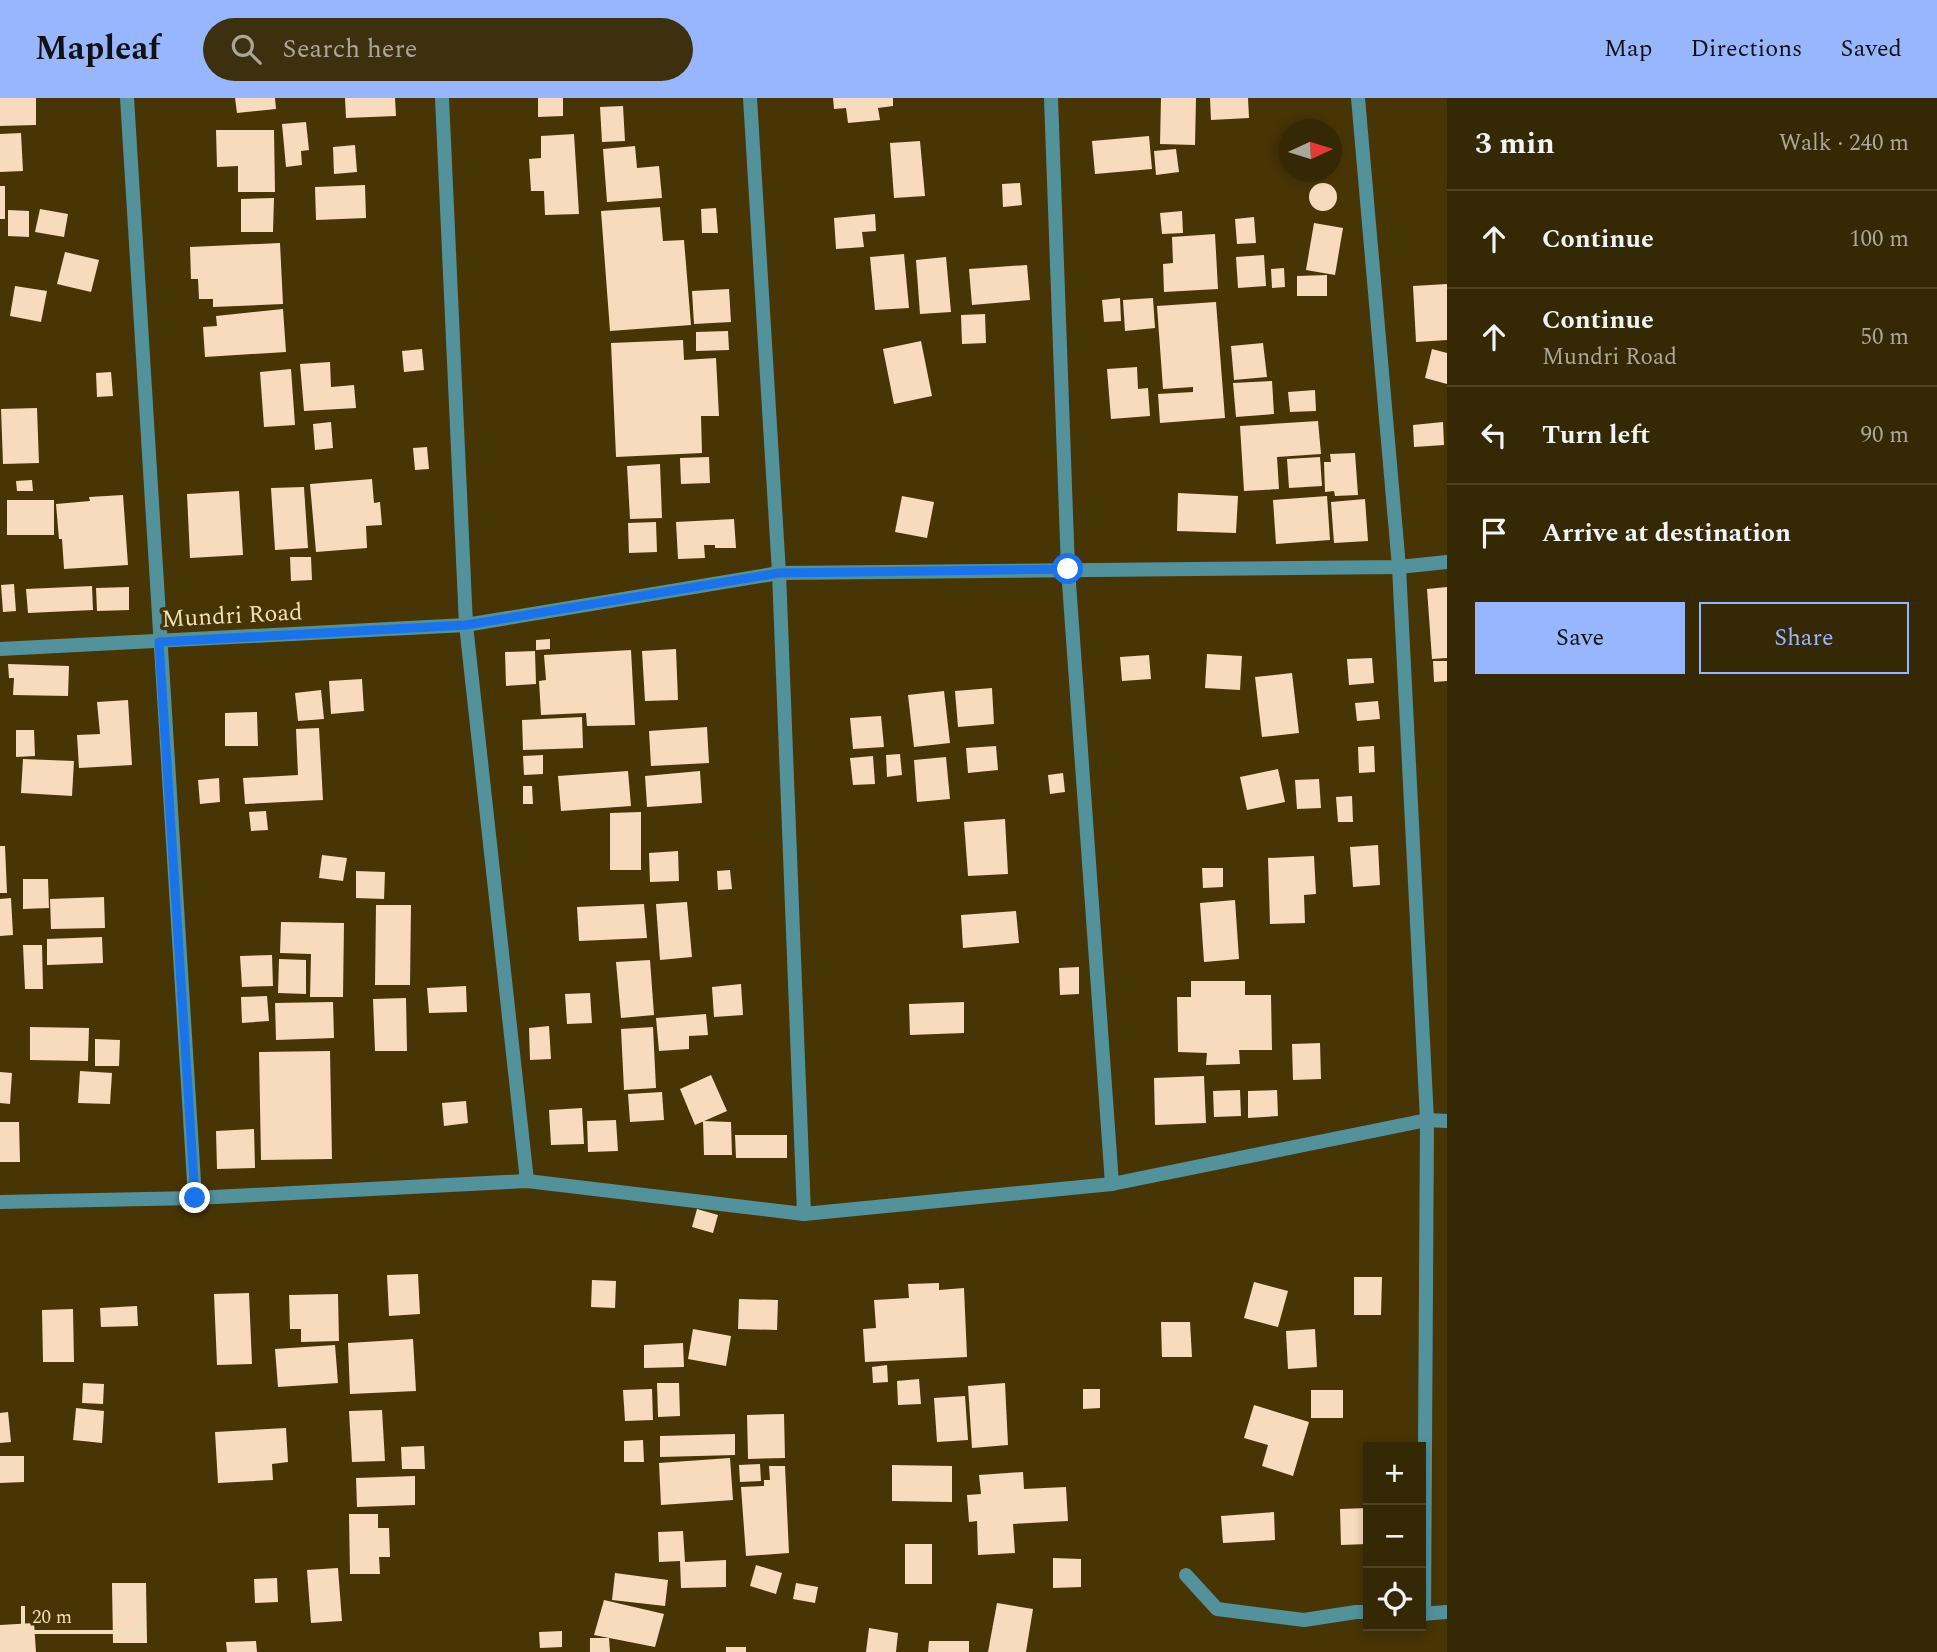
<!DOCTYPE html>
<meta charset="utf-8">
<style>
:root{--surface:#352804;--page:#3d300e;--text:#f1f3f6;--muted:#aaa69a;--line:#4f4426;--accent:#97b6fd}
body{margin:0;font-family:Spectral,serif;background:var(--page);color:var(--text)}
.controls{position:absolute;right:21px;bottom:21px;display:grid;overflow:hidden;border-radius:0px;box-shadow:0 4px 10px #0003}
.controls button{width:63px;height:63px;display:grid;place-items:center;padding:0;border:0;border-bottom:2px solid var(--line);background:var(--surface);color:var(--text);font:35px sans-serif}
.compass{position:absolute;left:1279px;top:21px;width:63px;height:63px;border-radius:50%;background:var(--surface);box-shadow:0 4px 10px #0003;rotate:86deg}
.scale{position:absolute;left:21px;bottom:18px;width:124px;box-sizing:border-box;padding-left:7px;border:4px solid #f1dfb9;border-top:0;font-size:19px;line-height:24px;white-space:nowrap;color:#f1dfb9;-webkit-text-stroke:5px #473506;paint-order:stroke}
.stop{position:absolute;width:21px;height:21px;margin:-16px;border:5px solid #1a73e8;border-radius:50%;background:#fff}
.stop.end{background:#1a73e8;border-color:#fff;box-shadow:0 2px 7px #0008}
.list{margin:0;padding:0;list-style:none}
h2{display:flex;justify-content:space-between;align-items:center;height:91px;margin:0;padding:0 28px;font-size:30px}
h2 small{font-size:23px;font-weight:400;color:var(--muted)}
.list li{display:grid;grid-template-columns:46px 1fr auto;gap:21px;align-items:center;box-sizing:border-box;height:98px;padding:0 28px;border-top:2px solid var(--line)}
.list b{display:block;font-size:26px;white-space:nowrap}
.list p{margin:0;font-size:23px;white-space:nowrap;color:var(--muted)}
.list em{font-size:23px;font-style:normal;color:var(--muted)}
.actions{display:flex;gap:14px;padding:21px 28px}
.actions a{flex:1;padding:16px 0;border:2px solid var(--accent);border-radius:0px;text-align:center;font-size:24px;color:var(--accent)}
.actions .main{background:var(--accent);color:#111}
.icon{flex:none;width:38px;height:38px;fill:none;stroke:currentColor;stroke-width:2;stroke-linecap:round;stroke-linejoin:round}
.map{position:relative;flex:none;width:1447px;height:1554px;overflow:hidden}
header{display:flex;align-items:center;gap:42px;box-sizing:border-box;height:98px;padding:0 35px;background:var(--accent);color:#111}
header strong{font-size:33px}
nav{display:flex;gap:38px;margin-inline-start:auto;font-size:24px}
.search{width:490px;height:63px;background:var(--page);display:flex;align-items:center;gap:18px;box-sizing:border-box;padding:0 24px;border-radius:38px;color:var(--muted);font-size:26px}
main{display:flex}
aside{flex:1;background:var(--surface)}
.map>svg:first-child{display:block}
</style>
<header>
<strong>Mapleaf</strong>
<div class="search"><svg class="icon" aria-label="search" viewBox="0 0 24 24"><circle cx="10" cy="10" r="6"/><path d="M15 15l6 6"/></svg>Search here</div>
<nav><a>Map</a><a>Directions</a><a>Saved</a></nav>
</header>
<main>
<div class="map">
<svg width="1447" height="1554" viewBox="0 0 1447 1554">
<rect width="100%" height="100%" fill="#473506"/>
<g fill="#f8dabc">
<polygon points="0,0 36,0 36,27 0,28"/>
<polygon points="235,0 275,0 276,11 237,15"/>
<polygon points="345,0 395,0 396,18 346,20"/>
<polygon points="538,0 563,0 563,18 538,19"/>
<polygon points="833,0 893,0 893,8 878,10 880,22 848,25 846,10 834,11"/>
<polygon points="1161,0 1196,0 1195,47 1160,46"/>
<polygon points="1210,0 1248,0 1249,20 1211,22"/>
<polygon points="623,8 625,43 602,44 600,9"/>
<polygon points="306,24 309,52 301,53 302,67 286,69 282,26"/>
<polygon points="216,32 274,32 275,94 238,94 238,68 217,69"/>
<polygon points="21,35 23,73 0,74 0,36"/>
<polygon points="574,36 579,116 545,117 544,93 531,93 529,61 541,60 541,38"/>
<polygon points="1149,38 1152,71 1095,76 1092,43"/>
<polygon points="920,43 925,98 894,100 890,45"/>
<polygon points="355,47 357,74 334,76 333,49"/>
<polygon points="635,48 637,70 659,68 662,100 607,104 603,51"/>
<polygon points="1176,51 1179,74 1156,77 1154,53"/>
<circle cx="1323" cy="99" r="14"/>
<polygon points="1020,85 1022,107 1003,109 1002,86"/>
<polygon points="365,87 366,120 316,122 315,89"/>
<rect x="0" y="88" width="5" height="33"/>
<polygon points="274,100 273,134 241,134 241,101"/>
<polygon points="660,109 663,143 684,142 691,227 610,233 601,113"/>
<polygon points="716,110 718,135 702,135 701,111"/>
<polygon points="40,111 68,116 64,139 35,134"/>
<polygon points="8,112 29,113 29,139 8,138"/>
<polygon points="1182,113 1183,135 1162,136 1160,115"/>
<polygon points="875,116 876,133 862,134 864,149 836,151 834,120"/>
<polygon points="1254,119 1256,145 1237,146 1235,121"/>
<polygon points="1314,125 1343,130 1335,177 1306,172"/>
<polygon points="1215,136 1218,191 1164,194 1163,166 1173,165 1172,139"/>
<polygon points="280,145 283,206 213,209 213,201 199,201 198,181 191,181 190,149"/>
<polygon points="65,154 99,162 91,194 57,186"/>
<polygon points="904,156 909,210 875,212 870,159"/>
<polygon points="1264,157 1266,188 1238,190 1236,159"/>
<polygon points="946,159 951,214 920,216 916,162"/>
<polygon points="1027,167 1030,202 972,207 969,171"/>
<polygon points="1284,170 1285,189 1272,190 1271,171"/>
<polygon points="1327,177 1327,198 1297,198 1297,178"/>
<polygon points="1447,186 1447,242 1416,244 1413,188"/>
<polygon points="15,188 47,193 41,224 10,218"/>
<polygon points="729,191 731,224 694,226 692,193"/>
<polygon points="1120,200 1121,223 1104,224 1102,202"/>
<polygon points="1153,200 1155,230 1125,233 1123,202"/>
<polygon points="1216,204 1225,320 1160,325 1158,296 1193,294 1193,289 1163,291 1157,208"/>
<polygon points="283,211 286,254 205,259 203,229 217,228 216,218"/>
<polygon points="985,216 986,245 962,246 961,217"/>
<polygon points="728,233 729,252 696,253 696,234"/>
<polygon points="683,242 684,262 716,260 719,318 701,318 702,355 616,359 611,245"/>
<polygon points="921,243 932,298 894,306 883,251"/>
<polygon points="1263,245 1267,279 1234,282 1231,248"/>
<polygon points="422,251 424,272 404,274 402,253"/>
<polygon points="1432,251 1447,255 1447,286 1425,280"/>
<polygon points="330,264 331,289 354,287 356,310 304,313 300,266"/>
<polygon points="1137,269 1138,291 1148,290 1150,318 1111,321 1107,271"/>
<polygon points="291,271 295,327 264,329 260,274"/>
<polygon points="111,274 113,298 97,299 96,275"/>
<polygon points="1272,283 1274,316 1236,319 1233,285"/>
<polygon points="1315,292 1316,313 1290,314 1288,294"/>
<polygon points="37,310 39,365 3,366 1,311"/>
<polygon points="1318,323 1321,356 1277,359 1279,391 1244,393 1240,328"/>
<polygon points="331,324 333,350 315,352 313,326"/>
<polygon points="1443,324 1444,347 1414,349 1413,327"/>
<polygon points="427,349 429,371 415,372 413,350"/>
<polygon points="1355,355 1358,397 1335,398 1334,393 1325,394 1324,364 1331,364 1330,356"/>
<polygon points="709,359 710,385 681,386 680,360"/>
<polygon points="1320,359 1322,388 1289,390 1287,361"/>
<polygon points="660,366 662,420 630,421 627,368"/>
<polygon points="372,381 374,405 380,404 382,427 366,428 367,450 316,454 310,386"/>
<polygon points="32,382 33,393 17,393 16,383"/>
<polygon points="304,389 308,450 275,452 271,390"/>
<polygon points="239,393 243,457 190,460 187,396"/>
<polygon points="1178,395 1238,398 1236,435 1177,433"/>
<polygon points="123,397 128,467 64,471 62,441 59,441 56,406 90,403 89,399"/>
<polygon points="902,398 934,404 927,440 895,434"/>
<polygon points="1327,398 1330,442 1276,446 1273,402"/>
<polygon points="1365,401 1368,443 1334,445 1331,404"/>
<rect x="7" y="402" width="47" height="35"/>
<polygon points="734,421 736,450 715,450 715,447 704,447 705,460 678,461 676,424"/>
<polygon points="656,424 657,454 629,455 628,425"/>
<polygon points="290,459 311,459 312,482 291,483"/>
<polygon points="14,486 16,513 3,514 1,487"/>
<polygon points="92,488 93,512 28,515 26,491"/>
<polygon points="129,489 129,512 97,513 96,490"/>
<polygon points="1447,489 1447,560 1432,561 1427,491"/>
<polygon points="550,541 550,551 536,552 536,542"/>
<polygon points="676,551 678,602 645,603 642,553"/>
<polygon points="631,552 635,627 587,628 586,615 541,617 539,583 546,582 544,557"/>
<polygon points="535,553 536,586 506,588 505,554"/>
<polygon points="1207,556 1242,558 1240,592 1205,590"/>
<polygon points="1149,557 1151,581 1122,583 1120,559"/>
<polygon points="1372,560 1374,585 1349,587 1347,561"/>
<polygon points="1433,563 1447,563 1447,583 1434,584"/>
<polygon points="8,566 69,568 68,598 13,597 14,580 9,580"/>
<polygon points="1292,575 1299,635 1262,639 1255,579"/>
<polygon points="362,581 364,613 331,616 329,583"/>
<polygon points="992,590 994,626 958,629 955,593"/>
<polygon points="321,592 324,621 298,623 295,595"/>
<polygon points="944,593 950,645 914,649 908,597"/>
<polygon points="128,602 132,667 79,670 77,637 100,636 97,604"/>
<polygon points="1378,603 1380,621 1357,623 1355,605"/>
<polygon points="257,614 258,648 225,648 225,615"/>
<polygon points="881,618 884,649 853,651 850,620"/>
<polygon points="582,619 583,650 523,652 522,622"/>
<polygon points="707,629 709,665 651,668 649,633"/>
<polygon points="319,630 323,702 245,706 243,680 298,677 296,631"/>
<polygon points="16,632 34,632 35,658 16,659"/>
<polygon points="996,648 998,672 968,675 966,650"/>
<polygon points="1374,648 1375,674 1359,675 1358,649"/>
<polygon points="900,656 902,677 887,679 886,657"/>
<polygon points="543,657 543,676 524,677 523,658"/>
<polygon points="873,658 875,686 853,687 850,660"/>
<polygon points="946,659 950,701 917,704 914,662"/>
<polygon points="23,661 74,663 72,698 21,695"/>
<polygon points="1278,671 1285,704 1247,712 1240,679"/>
<polygon points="628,673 631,708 561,713 558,678"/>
<polygon points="700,673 702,705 647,709 645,678"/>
<polygon points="1063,675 1065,694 1050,696 1048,677"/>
<polygon points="219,680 220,704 200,706 198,682"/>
<polygon points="1319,681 1321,710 1297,711 1295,682"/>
<polygon points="523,688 532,688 533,706 523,706"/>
<polygon points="1352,698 1353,724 1338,724 1336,699"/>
<polygon points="266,713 268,732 251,733 249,714"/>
<polygon points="641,714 641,772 610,772 610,715"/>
<polygon points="1005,721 1008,776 968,778 964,724"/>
<polygon points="1378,747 1380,787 1353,789 1350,749"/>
<polygon points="0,748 5,748 7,795 0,795"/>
<polygon points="678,753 679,783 650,784 649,755"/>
<polygon points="322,757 347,760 343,783 319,780"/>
<polygon points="1314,758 1316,796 1304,797 1305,825 1270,826 1268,760"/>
<polygon points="1202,770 1223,770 1223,789 1203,790"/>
<polygon points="730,772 732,791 718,792 717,773"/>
<polygon points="356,773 385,774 384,801 356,800"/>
<polygon points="23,781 48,781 49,810 23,811"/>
<polygon points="104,799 105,830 51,831 50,801"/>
<polygon points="11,800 13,837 0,838 0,801"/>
<polygon points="1235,802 1239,861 1204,864 1200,805"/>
<polygon points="687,804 692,859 660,862 656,806"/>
<polygon points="644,806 647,840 579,843 577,809"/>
<polygon points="376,807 411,807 410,887 375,887"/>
<polygon points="1016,813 1019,845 963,850 961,817"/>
<polygon points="281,824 344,825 343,899 310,899 311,856 280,855"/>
<polygon points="102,839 103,865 47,867 47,841"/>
<polygon points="23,847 42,847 43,891 25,891"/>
<polygon points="272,857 273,888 242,889 240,858"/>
<polygon points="279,861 306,862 306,896 278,895"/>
<polygon points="650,862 654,917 621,920 616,864"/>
<polygon points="1079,869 1079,896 1060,897 1059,870"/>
<polygon points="1191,883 1245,883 1245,897 1271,897 1272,952 1239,952 1240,966 1206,967 1207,955 1178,954 1177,899 1191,899"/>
<polygon points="741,886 743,917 714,919 712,889"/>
<polygon points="466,888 467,914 429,915 427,890"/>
<polygon points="590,895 592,925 567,926 565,896"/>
<polygon points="267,898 269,923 242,925 241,899"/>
<polygon points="406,900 407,953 375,953 373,901"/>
<polygon points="333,904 334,940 276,942 275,905"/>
<polygon points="964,904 964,935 910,937 909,906"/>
<polygon points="706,916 708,937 689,938 689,951 659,953 656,920"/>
<polygon points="549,928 551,961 530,962 529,930"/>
<polygon points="30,929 89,930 88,963 30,962"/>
<polygon points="653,929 656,990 624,992 621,931"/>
<polygon points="95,941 120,942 119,968 95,968"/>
<polygon points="1320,945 1321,981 1293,982 1292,946"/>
<polygon points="330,953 332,1061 261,1062 259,954"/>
<polygon points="80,973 112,975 110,1006 78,1005"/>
<polygon points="0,974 12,975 10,1006 0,1005"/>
<polygon points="711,977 727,1013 695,1027 680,991"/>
<polygon points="1204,978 1206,1025 1155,1027 1154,980"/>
<polygon points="1240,992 1241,1018 1214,1019 1213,993"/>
<polygon points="1277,992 1278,1018 1248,1020 1248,993"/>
<polygon points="662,994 664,1022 630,1024 628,996"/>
<polygon points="466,1003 468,1025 444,1028 442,1005"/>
<polygon points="582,1010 584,1046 551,1047 549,1012"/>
<polygon points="616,1022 618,1053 588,1054 587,1023"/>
<polygon points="703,1023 731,1024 732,1057 704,1057"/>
<polygon points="0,1024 19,1024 20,1064 0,1064"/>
<polygon points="254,1031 255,1070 217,1071 216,1033"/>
<polygon points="735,1037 787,1037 787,1060 736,1060"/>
<polygon points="697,1111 718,1117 713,1135 692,1129"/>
<polygon points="418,1176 420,1216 389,1218 387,1177"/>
<polygon points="1354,1179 1382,1179 1381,1217 1354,1217"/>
<polygon points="592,1182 616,1183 615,1210 591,1209"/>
<polygon points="1254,1184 1288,1193 1278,1229 1244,1220"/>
<polygon points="939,1185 939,1192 964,1190 967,1259 865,1264 863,1231 876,1230 874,1202 909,1200 908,1186"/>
<polygon points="249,1195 252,1266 217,1267 214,1196"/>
<polygon points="338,1196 339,1243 301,1244 301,1231 290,1231 289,1197"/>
<polygon points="739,1201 778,1202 777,1232 738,1231"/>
<polygon points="137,1208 138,1228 101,1229 100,1210"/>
<polygon points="73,1211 74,1264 43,1264 42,1212"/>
<polygon points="1161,1224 1190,1224 1192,1259 1162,1259"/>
<polygon points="693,1231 731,1238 726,1268 688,1261"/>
<polygon points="1315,1231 1317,1269 1288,1271 1286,1233"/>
<polygon points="413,1241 416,1293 350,1296 348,1245"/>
<polygon points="683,1245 684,1269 644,1270 644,1247"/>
<polygon points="335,1247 338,1285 278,1289 275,1251"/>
<polygon points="887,1267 888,1284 873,1285 872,1269"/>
<polygon points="919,1281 921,1306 898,1307 897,1283"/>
<polygon points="83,1285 104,1286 103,1306 82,1305"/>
<polygon points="657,1285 679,1285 680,1318 658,1319"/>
<polygon points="1005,1285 1008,1347 972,1350 968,1288"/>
<polygon points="652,1291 653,1322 625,1323 623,1292"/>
<polygon points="1083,1291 1100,1291 1100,1310 1083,1311"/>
<rect x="1311" y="1292" width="32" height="28"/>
<polygon points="965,1298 968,1342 937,1344 934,1300"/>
<polygon points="1254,1307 1309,1324 1293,1378 1262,1368 1268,1347 1244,1340"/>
<polygon points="76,1310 104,1313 102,1345 73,1342"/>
<polygon points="382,1312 385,1363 352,1364 349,1313"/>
<polygon points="8,1314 11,1344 0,1345 0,1315"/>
<polygon points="784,1316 785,1360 748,1361 747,1317"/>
<polygon points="286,1330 288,1364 272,1366 273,1382 218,1385 215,1334"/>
<polygon points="735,1336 735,1357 660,1359 660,1338"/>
<polygon points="643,1342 644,1364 624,1364 624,1343"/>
<polygon points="424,1348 425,1371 402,1371 401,1349"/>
<polygon points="0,1358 24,1358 24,1384 0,1385"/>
<polygon points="730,1360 733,1402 661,1407 659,1365"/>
<polygon points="760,1366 761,1383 740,1384 739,1367"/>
<polygon points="892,1367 952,1368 952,1404 892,1403"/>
<polygon points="769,1368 785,1368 789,1455 746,1458 741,1389 764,1388 764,1382 770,1382"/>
<polygon points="1023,1374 1024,1391 1066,1389 1068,1423 1013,1426 1015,1455 978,1457 977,1423 969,1424 967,1397 981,1396 979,1377"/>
<polygon points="415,1378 415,1407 357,1409 356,1380"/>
<polygon points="1368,1410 1368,1446 1341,1447 1340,1411"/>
<polygon points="1274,1414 1275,1442 1223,1445 1221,1418"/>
<polygon points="349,1416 378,1416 378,1430 389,1430 390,1459 379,1459 380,1476 350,1476"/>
<polygon points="683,1433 685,1464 726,1462 726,1489 681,1490 680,1463 659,1464 658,1434"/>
<rect x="905" y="1446" width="27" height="40"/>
<polygon points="1053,1460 1081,1461 1081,1489 1053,1490"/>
<polygon points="756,1467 782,1475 776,1496 750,1488"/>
<polygon points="338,1470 342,1523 311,1525 307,1472"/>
<polygon points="615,1475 668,1482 665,1508 612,1502"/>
<polygon points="277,1480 278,1504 255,1505 254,1481"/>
<polygon points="112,1485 146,1485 147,1545 113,1545"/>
<polygon points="796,1485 818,1489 815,1505 793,1501"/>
<polygon points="604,1502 664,1516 655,1549 594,1537"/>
<polygon points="997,1505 1033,1511 1026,1554 988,1554"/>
<polygon points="34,1525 36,1554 0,1554 0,1527"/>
<polygon points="869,1530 898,1535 896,1554 866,1554"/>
<polygon points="562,1533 562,1549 540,1550 539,1534"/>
<polygon points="590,1540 609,1540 610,1554 590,1554"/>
<polygon points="256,1543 257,1554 227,1554 226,1544"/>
<polygon points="929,1543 969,1543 969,1554 928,1554"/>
<rect x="726" y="1549" width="20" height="5"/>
</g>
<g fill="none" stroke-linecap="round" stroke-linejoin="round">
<g stroke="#53929a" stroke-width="14">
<polyline points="127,0 195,1100"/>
<polyline points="442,0 466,527 527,1083"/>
<polyline points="750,0 779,475 804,1116"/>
<polyline points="1051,0 1068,471 1112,1086"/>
<polyline points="1358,0 1399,469 1427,1022 1424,1516"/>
<polyline points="0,551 466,527 779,475 1399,469 1447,464"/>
<polyline points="0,1104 195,1100 527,1083 804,1116 1112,1086 1427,1022 1447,1023"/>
<polyline points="1186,1477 1217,1511 1304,1522 1356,1514 1368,1514"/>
<polyline points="1421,1516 1447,1514"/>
</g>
</g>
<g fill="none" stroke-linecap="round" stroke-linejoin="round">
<polyline stroke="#1a73e8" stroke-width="9" points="195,1100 159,544 466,527 779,475 1068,471"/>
</g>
<g text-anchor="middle" stroke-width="7" stroke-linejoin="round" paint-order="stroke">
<g font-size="24" fill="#f1dfb9" stroke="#473506">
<text transform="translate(232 517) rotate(-3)" y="8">Mundri Road</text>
</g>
</g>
</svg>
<div class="controls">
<button>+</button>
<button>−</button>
<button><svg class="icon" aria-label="locate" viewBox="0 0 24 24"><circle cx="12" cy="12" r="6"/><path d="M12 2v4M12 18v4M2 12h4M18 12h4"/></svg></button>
</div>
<svg class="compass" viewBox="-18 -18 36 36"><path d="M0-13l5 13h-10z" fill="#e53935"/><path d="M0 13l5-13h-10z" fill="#aaa69a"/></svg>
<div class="scale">20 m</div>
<div class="stop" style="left:1068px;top:471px"></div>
<div class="stop end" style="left:195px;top:1100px"></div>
</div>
<aside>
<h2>3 min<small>Walk · 240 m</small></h2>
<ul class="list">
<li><svg class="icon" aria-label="ahead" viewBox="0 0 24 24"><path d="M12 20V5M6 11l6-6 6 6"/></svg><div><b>Continue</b></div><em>100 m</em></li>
<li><svg class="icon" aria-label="ahead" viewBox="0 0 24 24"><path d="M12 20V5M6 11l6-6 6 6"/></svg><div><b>Continue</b><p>Mundri Road</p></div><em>50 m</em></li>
<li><svg class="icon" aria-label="left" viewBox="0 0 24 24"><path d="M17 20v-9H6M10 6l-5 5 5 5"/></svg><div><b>Turn left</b></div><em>90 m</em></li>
<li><svg class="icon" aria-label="arrive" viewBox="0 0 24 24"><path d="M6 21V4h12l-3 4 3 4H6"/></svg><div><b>Arrive at destination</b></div></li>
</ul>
<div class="actions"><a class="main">Save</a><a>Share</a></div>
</aside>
</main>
